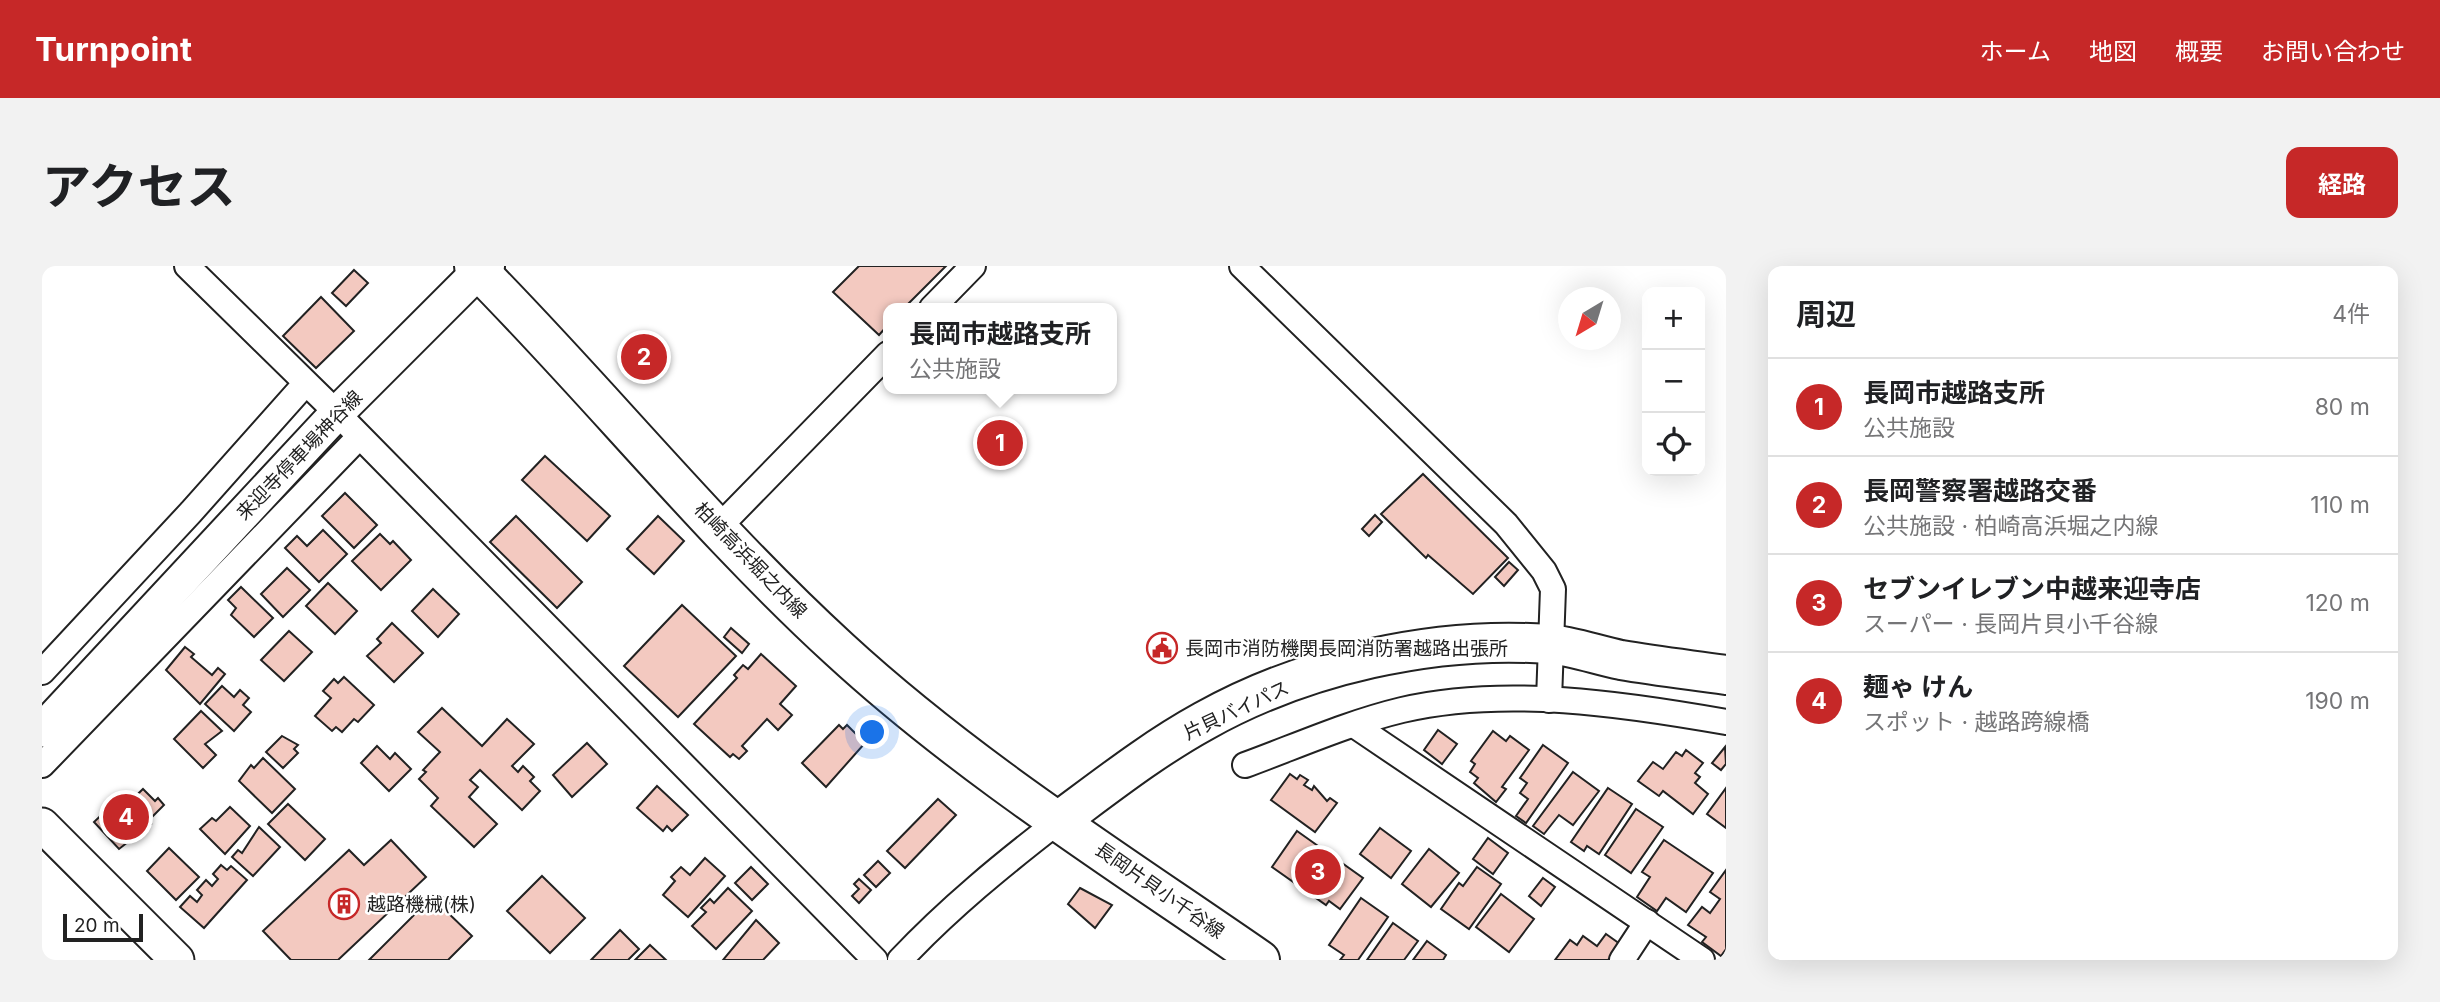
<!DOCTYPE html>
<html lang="ja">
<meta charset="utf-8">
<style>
:root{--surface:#fff;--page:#f2f2f2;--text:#202124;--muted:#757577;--line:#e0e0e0;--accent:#c62828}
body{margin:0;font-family:Inter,"Noto Sans JP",sans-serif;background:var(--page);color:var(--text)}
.controls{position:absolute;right:21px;top:21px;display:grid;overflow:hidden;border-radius:14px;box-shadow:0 7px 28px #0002}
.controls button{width:63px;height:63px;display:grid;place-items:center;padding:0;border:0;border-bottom:2px solid var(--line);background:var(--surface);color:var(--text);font:35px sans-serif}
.compass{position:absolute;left:1516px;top:21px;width:63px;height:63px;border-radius:50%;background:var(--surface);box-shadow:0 7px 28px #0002;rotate:218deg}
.scale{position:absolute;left:21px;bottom:18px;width:80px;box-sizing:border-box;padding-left:7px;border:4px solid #222;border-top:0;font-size:19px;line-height:24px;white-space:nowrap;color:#222;-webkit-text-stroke:5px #fff;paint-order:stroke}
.you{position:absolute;left:831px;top:467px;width:24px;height:24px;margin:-18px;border:5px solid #fff;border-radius:50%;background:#1a73e8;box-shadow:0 0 0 10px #1a73e833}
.badge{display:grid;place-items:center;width:46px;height:46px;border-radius:50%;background:var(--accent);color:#fff;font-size:23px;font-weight:700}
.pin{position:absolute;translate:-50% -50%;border:4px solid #fff;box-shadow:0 2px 7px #0006}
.popup{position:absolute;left:841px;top:37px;width:234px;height:91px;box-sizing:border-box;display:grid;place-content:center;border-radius:14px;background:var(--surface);filter:drop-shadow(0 2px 5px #0005);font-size:23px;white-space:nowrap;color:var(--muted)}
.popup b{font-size:26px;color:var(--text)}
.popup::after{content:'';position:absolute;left:50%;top:100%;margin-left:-14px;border:14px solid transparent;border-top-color:var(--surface)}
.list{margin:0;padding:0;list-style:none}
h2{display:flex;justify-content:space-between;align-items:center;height:91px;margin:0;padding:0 28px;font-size:30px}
h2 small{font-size:23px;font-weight:400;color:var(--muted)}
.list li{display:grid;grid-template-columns:46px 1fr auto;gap:21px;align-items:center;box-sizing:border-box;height:98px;padding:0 28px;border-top:2px solid var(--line)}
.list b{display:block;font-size:26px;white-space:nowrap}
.list p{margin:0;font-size:23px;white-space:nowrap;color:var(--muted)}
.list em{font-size:23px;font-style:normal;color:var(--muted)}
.icon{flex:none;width:38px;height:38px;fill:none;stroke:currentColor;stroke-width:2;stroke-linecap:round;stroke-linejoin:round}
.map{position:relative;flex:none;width:1684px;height:694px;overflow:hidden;border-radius:14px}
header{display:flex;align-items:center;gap:42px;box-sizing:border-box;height:98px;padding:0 35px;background:var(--accent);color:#fff}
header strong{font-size:33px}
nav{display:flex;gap:38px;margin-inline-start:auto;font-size:24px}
.intro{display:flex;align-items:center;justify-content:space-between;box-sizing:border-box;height:168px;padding:0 42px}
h1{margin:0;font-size:49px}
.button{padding:18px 32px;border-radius:14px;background:var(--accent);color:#fff;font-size:24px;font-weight:700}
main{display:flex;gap:42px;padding:0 42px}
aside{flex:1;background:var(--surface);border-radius:14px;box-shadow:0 7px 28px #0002}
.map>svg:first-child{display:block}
</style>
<header>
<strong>Turnpoint</strong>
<nav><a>ホーム</a><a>地図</a><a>概要</a><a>お問い合わせ</a></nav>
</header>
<div class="intro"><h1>アクセス</h1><a class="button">経路</a></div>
<main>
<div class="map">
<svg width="1684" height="694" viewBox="0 0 1684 694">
<rect width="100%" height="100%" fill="#fff"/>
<g fill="#f3c9c0" stroke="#222" stroke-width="2">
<polygon points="817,0 904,0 862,42 846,42 846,59 837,69 791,26"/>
<polygon points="312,4 326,17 304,40 290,27"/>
<polygon points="279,31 312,65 274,102 241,70"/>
<polygon points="503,190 568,250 545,275 480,214"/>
<polygon points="1381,208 1466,292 1431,328 1386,289 1384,292 1339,248"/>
<polygon points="303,227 335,259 312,282 280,250"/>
<polygon points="1333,249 1340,256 1327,270 1320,263"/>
<polygon points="474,250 540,316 515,342 448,276"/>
<polygon points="616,250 642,275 612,308 585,283"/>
<polygon points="281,264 305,288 277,316 243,282 255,270 265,280"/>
<polygon points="338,268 348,278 351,275 369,294 339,324 310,295"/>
<polygon points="1467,296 1476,304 1462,320 1453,311"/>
<polygon points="245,302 268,324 241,351 219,328"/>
<polygon points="286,317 315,345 293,368 264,340"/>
<polygon points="199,321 231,352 212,371 189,349 194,342 186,334"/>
<polygon points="391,323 417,348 396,371 370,345"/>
<polygon points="640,339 694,390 636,451 582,400"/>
<polygon points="350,357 381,387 352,416 325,390 339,377 335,373"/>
<polygon points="689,362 707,378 700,387 682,371"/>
<polygon points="247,365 270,386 242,415 219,394"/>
<polygon points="143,381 152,388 149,391 170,409 176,402 183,408 158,438 124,404"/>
<polygon points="719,388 754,420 738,438 750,449 736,464 725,453 700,480 705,485 697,493 691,488 688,491 652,458 695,412 692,409 701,399 706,403"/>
<polygon points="302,411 332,439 316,456 312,453 300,466 294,461 290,465 273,450 289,432 281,425 292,413 296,417"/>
<polygon points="180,420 192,431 198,424 207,432 201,439 209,446 192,465 163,438"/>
<polygon points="400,442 440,480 465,453 492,478 470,500 476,506 481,500 492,511 488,515 498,525 480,544 438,504 428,514 436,521 427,531 455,558 432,581 389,540 396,532 377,513 384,506 381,504 398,486 376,466"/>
<polygon points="159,445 180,465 163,478 174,489 161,502 132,473"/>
<polygon points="797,459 801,463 805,459 823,477 784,521 760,497"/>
<polygon points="1396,464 1415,478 1400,498 1382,484"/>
<polygon points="1451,465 1464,475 1468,470 1487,484 1460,521 1464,523 1454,536 1432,517 1436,512 1428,506 1433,498 1429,495"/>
<polygon points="240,470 256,479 252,483 256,487 241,502 224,486"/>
<polygon points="545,477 565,498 530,531 511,509"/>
<polygon points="1501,479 1526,497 1484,557 1474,550 1486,533 1478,527 1485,517 1478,512"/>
<polygon points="335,480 348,493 353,487 369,503 347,525 319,497"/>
<polygon points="1683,481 1684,498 1679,504 1670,497"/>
<polygon points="1644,484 1661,497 1653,507 1658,511 1653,517 1666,528 1651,548 1621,525 1617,530 1596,515 1611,496 1621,503 1634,486 1640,490"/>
<polygon points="221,492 253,523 230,547 197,515 209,499 212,502"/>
<polygon points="1531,506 1557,525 1531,559 1517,549 1502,568 1491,560"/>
<polygon points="1248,508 1255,513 1258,509 1266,514 1262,519 1270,524 1272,520 1285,535 1288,532 1295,537 1273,566 1229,534"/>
<polygon points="615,520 646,549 630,565 625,560 621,565 595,542"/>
<polygon points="1566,522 1590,538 1557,588 1545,580 1542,585 1529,576"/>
<polygon points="1684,522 1684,562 1665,548"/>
<polygon points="101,523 113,535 116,532 122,539 106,555 109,558 77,583 52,556 70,539 76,547"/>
<polygon points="896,533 914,549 863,602 845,585"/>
<polygon points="246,538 283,573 263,594 226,558"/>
<polygon points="188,541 208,560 183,588 158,563 170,552 174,555"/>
<polygon points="1594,543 1621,561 1589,607 1563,589"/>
<polygon points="217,561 238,581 211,610 190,591 196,584 200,587"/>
<polygon points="1338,562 1369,585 1349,612 1318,588"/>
<polygon points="1255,565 1321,612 1298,643 1287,635 1284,639 1230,601"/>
<polygon points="1446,572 1466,587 1451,608 1431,593"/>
<polygon points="349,574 384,611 296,694 249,694 221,665 307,584 322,599"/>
<polygon points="1622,574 1671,607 1644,646 1624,632 1615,645 1595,631 1608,611 1600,606"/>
<polygon points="127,582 157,611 134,634 105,605"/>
<polygon points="1387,583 1417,607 1389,641 1360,618"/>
<polygon points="663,592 683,610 646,651 621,629 633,615 629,611 639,601 648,609"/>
<polygon points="836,595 848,607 834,621 822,609"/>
<polygon points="179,599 185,604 189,600 205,614 162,662 138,641 148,630 155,636 160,629 155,624 164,614 170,620 176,613 171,608"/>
<polygon points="709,601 726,618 710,634 693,617"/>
<polygon points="1435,601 1459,618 1427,663 1399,643 1417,617 1421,620"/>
<polygon points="1684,604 1684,683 1679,690 1660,676 1664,671 1646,659 1660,641 1668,647 1678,633 1668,626"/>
<polygon points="500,610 543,652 508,687 465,645"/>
<polygon points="1501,612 1513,621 1499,640 1487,630"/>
<polygon points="817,613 829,624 817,637 810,630 817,623 812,618"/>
<polygon points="686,622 710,645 674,683 650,660 664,646 659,642 668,633 672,637"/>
<polygon points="1038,622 1070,639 1053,662 1026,638"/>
<polygon points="1459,628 1492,653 1467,686 1434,661"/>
<polygon points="391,630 397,635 401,631 408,637 402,643 430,670 406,694 327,694"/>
<polygon points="1319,632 1346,651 1316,694 1298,694 1302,689 1287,679"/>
<polygon points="714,654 737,677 721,694 681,694"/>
<polygon points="1351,657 1376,675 1362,694 1325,694"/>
<polygon points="578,664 597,683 586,694 549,694"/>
<polygon points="1564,668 1578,678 1566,694 1513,694 1528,674 1535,679 1541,670 1555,680"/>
<polygon points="1385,675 1404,689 1401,694 1371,694"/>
<polygon points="608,679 624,694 593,694"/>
</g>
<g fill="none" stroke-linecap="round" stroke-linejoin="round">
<g stroke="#222" stroke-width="28">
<g id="street">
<polyline points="145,0 295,147 833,694"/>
<polyline points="1200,0 1464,258 1502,305 1511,323 1507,434"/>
<polyline points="890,42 931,0"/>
<polyline points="677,261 846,88"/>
<polyline points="0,406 149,246 263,118"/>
<polyline points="1312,459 1660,694"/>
<polyline points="0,499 317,171"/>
<path d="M 1203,499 C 1255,480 1306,457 1360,444 C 1462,420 1582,438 1684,456"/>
<path d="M 858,694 C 907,642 961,598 1018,554"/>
<polyline points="1580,694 1605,656"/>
</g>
</g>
<g stroke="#222" stroke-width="37">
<g id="secondary">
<polyline points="0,464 295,147 437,5"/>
<polyline points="0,559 135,694"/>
</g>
</g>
<g stroke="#222" stroke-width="42">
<g id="primary">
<path d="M 432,0 C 556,125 667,264 797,383 C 925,501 1075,595 1218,694"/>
<path d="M 1018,554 C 1064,520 1111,483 1162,455 C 1262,399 1391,370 1506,378 C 1530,380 1555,389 1579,394 C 1614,400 1649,404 1684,409"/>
</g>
</g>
<g stroke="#222" stroke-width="42">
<polyline id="highway" points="437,5 443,0"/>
</g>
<use href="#street" stroke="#fff" stroke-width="24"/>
<use href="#secondary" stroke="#fff" stroke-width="33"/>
<use href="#primary" stroke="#fff" stroke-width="38"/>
<use href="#highway" stroke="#fff" stroke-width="38"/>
</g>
<defs>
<g id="civic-ring" transform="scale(1.575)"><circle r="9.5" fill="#fff" stroke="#c62828" stroke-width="1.5"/><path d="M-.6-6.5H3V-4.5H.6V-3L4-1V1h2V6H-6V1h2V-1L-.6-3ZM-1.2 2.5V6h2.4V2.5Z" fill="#c62828"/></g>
<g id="building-ring" transform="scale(1.575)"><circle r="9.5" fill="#fff" stroke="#c62828" stroke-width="1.5"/><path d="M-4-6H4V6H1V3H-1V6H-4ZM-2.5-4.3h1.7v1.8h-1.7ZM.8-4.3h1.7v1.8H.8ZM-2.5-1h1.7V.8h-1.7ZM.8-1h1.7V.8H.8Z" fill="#c62828"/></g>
</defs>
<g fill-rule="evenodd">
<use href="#civic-ring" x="1120" y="382"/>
<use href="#building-ring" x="302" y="638"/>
</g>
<g text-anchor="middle" stroke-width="5" stroke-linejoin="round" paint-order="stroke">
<g font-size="19" fill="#222" stroke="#fff">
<text transform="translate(257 189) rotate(-46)" y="7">来迎寺停車場神谷線</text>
<text transform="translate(709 294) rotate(46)" y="7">柏崎高浜堀之内線</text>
<text transform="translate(1194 444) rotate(-25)" y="7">片貝バイパス</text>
<text transform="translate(1118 624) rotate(35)" y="7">長岡片貝小千谷線</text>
</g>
<g font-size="19" fill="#222" stroke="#fff" text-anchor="start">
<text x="1143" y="389">長岡市消防機関長岡消防署越路出張所</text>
<text x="325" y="645">越路機械(株)</text>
</g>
</g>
</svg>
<div class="controls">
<button>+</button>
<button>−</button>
<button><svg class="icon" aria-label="locate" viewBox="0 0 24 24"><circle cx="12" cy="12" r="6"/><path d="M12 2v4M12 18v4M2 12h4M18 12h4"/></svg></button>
</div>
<svg class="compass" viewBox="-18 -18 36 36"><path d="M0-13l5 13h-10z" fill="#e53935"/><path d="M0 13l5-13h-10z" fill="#757577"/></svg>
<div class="scale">20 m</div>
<div class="you"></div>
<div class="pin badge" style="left:958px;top:177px">1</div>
<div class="popup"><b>長岡市越路支所</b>公共施設</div>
<div class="pin badge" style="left:602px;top:91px">2</div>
<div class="pin badge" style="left:1276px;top:606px">3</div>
<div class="pin badge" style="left:84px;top:551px">4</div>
</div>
<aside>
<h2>周辺<small>4件</small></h2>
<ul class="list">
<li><span class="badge">1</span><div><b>長岡市越路支所</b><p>公共施設</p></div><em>80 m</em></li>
<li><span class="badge">2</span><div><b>長岡警察署越路交番</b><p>公共施設 · 柏崎高浜堀之内線</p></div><em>110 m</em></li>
<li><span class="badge">3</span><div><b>セブンイレブン中越来迎寺店</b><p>スーパー · 長岡片貝小千谷線</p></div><em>120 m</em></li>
<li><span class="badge">4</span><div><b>麺ゃ けん</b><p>スポット · 越路跨線橋</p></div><em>190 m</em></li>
</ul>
</aside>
</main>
